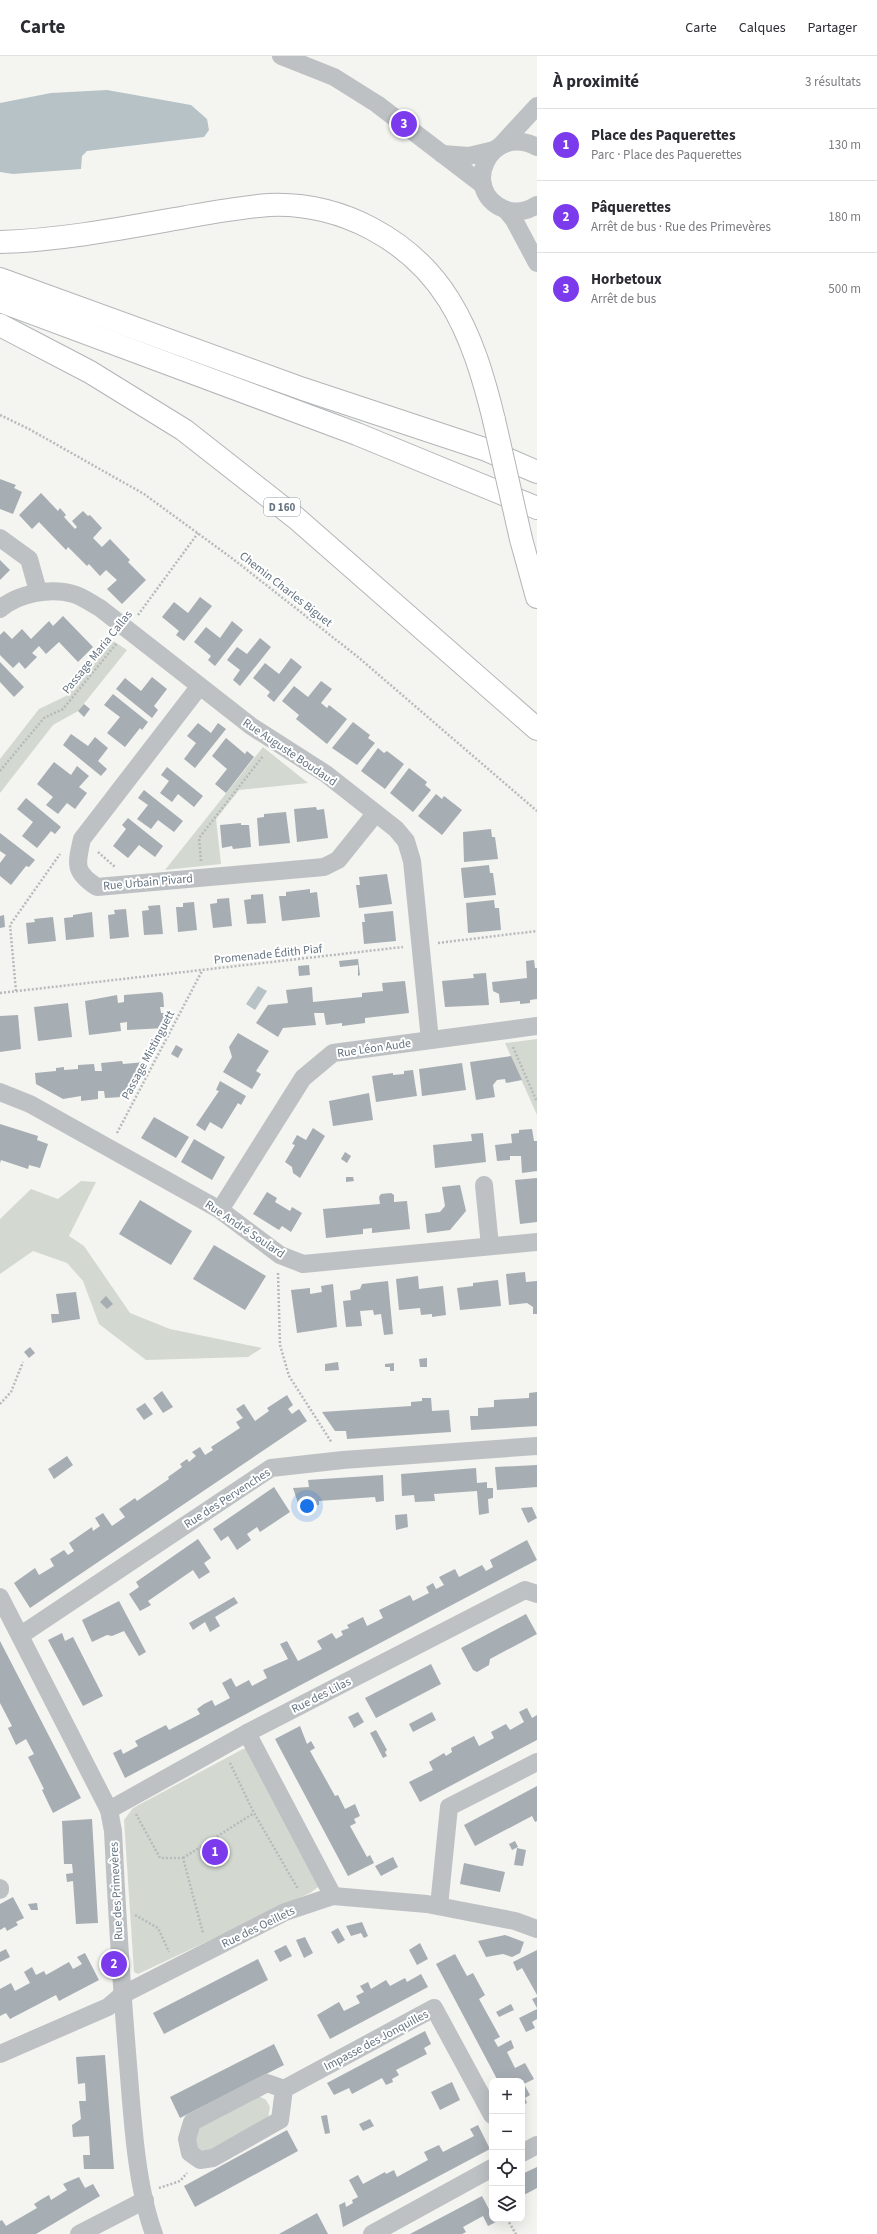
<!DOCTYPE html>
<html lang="fr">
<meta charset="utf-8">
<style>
:root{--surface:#fff;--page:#f2f2f3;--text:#2b2b33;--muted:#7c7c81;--line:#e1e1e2;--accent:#7c3aed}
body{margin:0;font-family:"Source Sans 3",sans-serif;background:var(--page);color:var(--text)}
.controls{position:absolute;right:12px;bottom:12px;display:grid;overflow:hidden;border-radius:8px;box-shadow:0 4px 16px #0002}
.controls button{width:36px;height:36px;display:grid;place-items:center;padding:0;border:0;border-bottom:1px solid var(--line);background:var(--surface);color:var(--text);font:20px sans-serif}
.you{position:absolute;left:307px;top:1450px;width:14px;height:14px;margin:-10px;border:3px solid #fff;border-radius:50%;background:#1a73e8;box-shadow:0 0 0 6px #1a73e833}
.badge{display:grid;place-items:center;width:26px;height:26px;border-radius:50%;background:var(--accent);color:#fff;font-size:13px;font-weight:700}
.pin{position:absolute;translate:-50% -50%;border:2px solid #fff;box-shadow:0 1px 4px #0006}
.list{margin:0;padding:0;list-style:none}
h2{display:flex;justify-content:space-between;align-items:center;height:52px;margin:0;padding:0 16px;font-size:17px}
h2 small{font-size:13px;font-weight:400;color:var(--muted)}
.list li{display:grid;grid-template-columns:26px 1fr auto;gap:12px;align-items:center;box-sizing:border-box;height:72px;padding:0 16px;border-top:1px solid var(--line)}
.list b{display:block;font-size:15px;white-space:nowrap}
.list p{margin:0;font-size:13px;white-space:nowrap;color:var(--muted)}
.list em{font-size:13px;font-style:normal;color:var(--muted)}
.icon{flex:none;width:22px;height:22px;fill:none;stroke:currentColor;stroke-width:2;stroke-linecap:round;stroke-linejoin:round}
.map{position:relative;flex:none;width:537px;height:2178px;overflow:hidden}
header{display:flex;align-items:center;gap:24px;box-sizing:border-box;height:56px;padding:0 20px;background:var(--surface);border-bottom:1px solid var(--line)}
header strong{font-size:19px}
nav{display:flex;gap:22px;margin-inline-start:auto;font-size:14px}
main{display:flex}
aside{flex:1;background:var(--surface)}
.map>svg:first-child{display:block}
</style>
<header>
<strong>Carte</strong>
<nav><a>Carte</a><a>Calques</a><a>Partager</a></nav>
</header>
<main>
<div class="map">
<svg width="537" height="2178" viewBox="0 0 537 2178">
<rect width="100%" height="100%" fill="#f4f4f0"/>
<g fill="#d3d9d0">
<polygon points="110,583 127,594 78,655 53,669 0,737 0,703 39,653 66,640"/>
<polygon points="263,691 308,727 239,734 216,763 221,808 165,814"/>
<polygon points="537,983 537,1059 505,987"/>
<polygon points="81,1125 96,1126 69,1180 84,1190 130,1257 170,1273 262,1292 248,1301 146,1304 99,1268 83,1225 67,1207 33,1195 0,1218 0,1163 31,1133 58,1143"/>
<polygon points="243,1693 251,1693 321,1829 310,1837 138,1918 134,1916 124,1764 133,1752"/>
<polygon points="257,2039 266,2044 270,2051 268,2062 206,2096 199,2093 195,2084 195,2074"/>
</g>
<g fill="#b7c2c7">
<polygon points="107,34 191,49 207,63 209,74 204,81 87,95 82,100 81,113 13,118 0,116 0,47 51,37"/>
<polygon points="258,930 267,935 255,954 246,948"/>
</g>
<g fill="#a6adb3">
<polygon points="0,423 16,429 14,432 22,436 13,458 0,453"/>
<polygon points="41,437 58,455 60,452 66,459 64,461 75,473 77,471 72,465 83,455 88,460 90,459 102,472 93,482 102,491 110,483 130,504 128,506 146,524 122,548 107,533 117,524 106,514 100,520 89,508 87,510 68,491 66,494 39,466 32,473 19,459"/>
<polygon points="0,504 10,514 0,524"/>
<polygon points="200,541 212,550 184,585 176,579 179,575 162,561 174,546 188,557"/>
<polygon points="63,560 93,591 78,606 59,586 46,598 39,590 32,597 37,601 25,613 19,606 13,612 0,599 0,579 4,575 12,583 22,573 31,583 49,565 53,570"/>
<polygon points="232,565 243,574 215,610 208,604 211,600 194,586 206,571 220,582"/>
<polygon points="260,582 271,591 240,630 233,624 240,614 227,604 237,591 247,598"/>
<polygon points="291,602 302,611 274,646 267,640 270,636 253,622 265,607 279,618"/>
<polygon points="0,606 24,631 14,641 0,626"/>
<polygon points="152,621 167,633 154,650 158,654 152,662 116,633 125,622 141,635"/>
<polygon points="321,625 332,633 321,647 327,652 329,649 347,663 327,688 296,663 299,659 282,645 294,630 308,641"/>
<polygon points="113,638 148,666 142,674 140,672 125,691 107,677 120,661 104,649"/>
<polygon points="84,648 90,653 84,661 78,655"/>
<polygon points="353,666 370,679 368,682 375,687 357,709 332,692"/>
<polygon points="198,667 211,677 218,667 226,673 195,712 184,703 196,687 187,680"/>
<polygon points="71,678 88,690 95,681 108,692 98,705 107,713 101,720 63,689"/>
<polygon points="226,682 245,698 247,695 254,701 226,737 215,728 227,713 212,700"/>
<polygon points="378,692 384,697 387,695 404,708 385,733 361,715"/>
<polygon points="54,706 71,719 77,710 89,720 79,731 87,737 75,753 67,747 58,758 46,749 53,741 37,728"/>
<polygon points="167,711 203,740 194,751 178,738 172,746 160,737 169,725 161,719"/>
<polygon points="409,712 427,726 425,729 431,734 413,756 390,737"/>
<polygon points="144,734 183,765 174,776 158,764 151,773 137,763 148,749 138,742"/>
<polygon points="436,738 442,743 444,740 462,754 442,779 418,760"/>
<polygon points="26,742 61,771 55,778 51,775 37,792 22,780 33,766 17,753"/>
<polygon points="316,751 317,754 324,753 328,782 297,786 294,753"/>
<polygon points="286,756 290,787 259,790 257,762 264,761 264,758"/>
<polygon points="128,762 163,790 155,801 139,789 128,802 113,790 126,773 122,769"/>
<polygon points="241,767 241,769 249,769 251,791 233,793 232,790 222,792 220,769"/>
<polygon points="491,773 492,781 495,781 498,803 464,806 463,776"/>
<polygon points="0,777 35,804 29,811 26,810 11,829 0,820 0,807 6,799 0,795"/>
<polygon points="489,809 490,817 493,817 496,839 464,842 461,812"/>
<polygon points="387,818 392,848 359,852 356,829 360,829 359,821"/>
<polygon points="310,833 310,837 317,836 320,861 282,865 279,840 286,840 286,836"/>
<polygon points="263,838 266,867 247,868 244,844 251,843 251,839"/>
<polygon points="229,842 232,870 213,872 210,848 217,847 217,843"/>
<polygon points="494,844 495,852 499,852 501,874 468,877 466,847"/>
<polygon points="194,846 197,874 178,876 176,851 183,851 183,847"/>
<polygon points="160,849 163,878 144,879 142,855 149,854 148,850"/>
<polygon points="126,853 129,881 110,883 108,859 115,858 114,854"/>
<polygon points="393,855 396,885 364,888 362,866 365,866 364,858"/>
<polygon points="92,856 94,881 66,884 64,862 73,861 73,859"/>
<polygon points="4,859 5,871 0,872 0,860"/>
<polygon points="53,861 56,885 28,888 26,867 35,866 34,863"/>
<polygon points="358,903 360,919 358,920 358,909 340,911 339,905"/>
<polygon points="534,904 535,912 537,912 537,943 530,944 530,947 520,948 520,945 500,947 499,938 493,935 492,926 527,922 526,905"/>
<polygon points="309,909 310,919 299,920 298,910"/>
<polygon points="486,917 489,949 445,951 442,925 474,922 473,918"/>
<polygon points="405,925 409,957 365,962 365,967 342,970 342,967 326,969 324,957 314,957 316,969 283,972 278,981 256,967 268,949 288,947 286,934 312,931 313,946 362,941 362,937 383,935 382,927"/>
<polygon points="161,936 163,938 164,951 160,951 161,957 165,957 165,972 127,974 127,966 120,967 121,975 89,979 85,945 117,939 118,947 124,946 124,939"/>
<polygon points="68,947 72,981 38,985 34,951"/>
<polygon points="18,959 21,993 0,996 0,960"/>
<polygon points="238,977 269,995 256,1015 261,1018 252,1033 223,1016 232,1001 229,991"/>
<polygon points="176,989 183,993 178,1002 171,998"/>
<polygon points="511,1000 522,1024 506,1027 505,1023 497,1024 493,1029 495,1041 476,1044 470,1006"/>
<polygon points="122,1005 123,1008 145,1006 145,1012 130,1036 122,1037 122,1041 105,1042 104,1035 98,1035 98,1043 81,1045 81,1040 63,1043 36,1028 35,1017 56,1015 56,1012 64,1011 64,1014 78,1013 78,1009 94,1008 95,1015 102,1015 101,1007"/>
<polygon points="462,1007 466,1034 422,1040 419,1013"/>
<polygon points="413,1014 417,1040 376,1046 372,1020 393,1017 393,1019 404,1018 404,1015"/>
<polygon points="220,1025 246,1040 241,1049 238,1047 222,1073 210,1066 205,1075 196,1069 219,1035 216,1034"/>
<polygon points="369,1037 373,1064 333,1070 329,1045"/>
<polygon points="154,1061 189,1081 176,1102 141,1082"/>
<polygon points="0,1068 38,1080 37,1084 48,1088 40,1112 29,1109 28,1113 1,1104 0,1107"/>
<polygon points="313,1072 325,1080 300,1122 293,1117 292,1111 285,1106 295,1089 292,1088 297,1079 306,1084"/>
<polygon points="532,1073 534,1085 537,1085 537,1115 522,1117 521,1100 510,1100 510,1104 497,1105 495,1089 512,1087 511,1078 519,1077 519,1074"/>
<polygon points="483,1077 486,1106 435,1112 433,1089 472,1085 471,1078"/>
<polygon points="194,1083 225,1101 212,1124 181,1106"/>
<polygon points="345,1096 351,1100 347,1107 341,1103"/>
<polygon points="346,1121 353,1121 354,1125 346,1126"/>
<polygon points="537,1122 537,1166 520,1168 515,1124"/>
<polygon points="460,1129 466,1155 450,1174 427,1177 425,1158 440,1156 445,1150 442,1131"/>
<polygon points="267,1136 277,1142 275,1146 290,1155 292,1151 302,1157 291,1176 282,1170 279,1174 253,1158"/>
<polygon points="391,1137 394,1139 394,1146 407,1145 410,1173 372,1177 372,1172 363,1173 363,1178 326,1182 323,1153 380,1148 379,1141 381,1138"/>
<polygon points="140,1144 192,1175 171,1209 119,1178"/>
<polygon points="214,1189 266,1220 245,1254 193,1223"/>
<polygon points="525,1216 526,1226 537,1225 537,1258 533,1258 533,1251 527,1247 509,1249 506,1218"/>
<polygon points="418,1220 419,1233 443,1230 446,1259 432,1261 432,1258 421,1259 420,1252 399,1254 396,1223"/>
<polygon points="498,1224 501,1250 460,1254 457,1232 473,1230 473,1227"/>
<polygon points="388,1225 393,1278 384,1279 381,1258 374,1259 373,1254 360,1255 362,1270 346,1271 343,1245 351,1244 350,1235 360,1233 362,1228"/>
<polygon points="333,1228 337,1271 297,1277 291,1234 310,1232 310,1238 322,1236 321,1230"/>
<polygon points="76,1236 80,1263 52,1267 51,1258 59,1258 56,1238"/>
<polygon points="106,1240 113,1248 107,1253 100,1246"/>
<polygon points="30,1291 35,1297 29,1302 24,1296"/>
<polygon points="427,1302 427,1311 420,1311 419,1303"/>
<polygon points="338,1306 339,1314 325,1315 325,1308"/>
<polygon points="394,1307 394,1315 390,1315 390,1311 385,1311 385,1308"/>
<polygon points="162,1335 173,1351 163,1357 153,1342"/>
<polygon points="537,1336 537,1370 471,1374 470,1360 478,1360 478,1352 494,1351 494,1344 529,1342 529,1337"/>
<polygon points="287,1339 293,1349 288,1353 292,1358 299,1353 307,1365 30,1552 14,1527 35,1512 39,1519 54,1510 50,1503 64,1494 68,1499 74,1495 69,1487 92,1471 93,1475 100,1470 95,1462 103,1457 112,1470 125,1461 119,1453 135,1442 137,1445 169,1423 168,1421 182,1411 180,1408 187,1403 189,1406 196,1400 192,1396 200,1391 205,1399 213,1394 211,1391 240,1372 236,1366 243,1362 236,1353 244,1348 255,1365 269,1355 267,1352"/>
<polygon points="422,1342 431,1342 432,1355 449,1354 451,1376 347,1383 346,1375 335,1375 322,1356 411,1350 411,1346 422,1345"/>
<polygon points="145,1347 153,1358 144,1364 136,1353"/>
<polygon points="67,1400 73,1409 54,1423 48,1413"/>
<polygon points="537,1409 537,1431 497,1434 495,1411"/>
<polygon points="476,1412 477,1427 487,1426 487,1432 493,1432 493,1442 488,1443 489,1457 479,1459 477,1435 434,1438 435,1445 415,1446 414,1439 402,1440 401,1418"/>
<polygon points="383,1419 384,1445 376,1446 375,1441 319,1445 319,1449 299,1450 293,1432 309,1431 308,1424"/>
<polygon points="274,1431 290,1456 260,1476 257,1471 247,1478 251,1484 237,1494 228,1480 221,1485 213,1473"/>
<polygon points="532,1451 537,1462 528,1467 521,1452"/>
<polygon points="407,1458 408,1471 396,1474 395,1459"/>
<polygon points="198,1483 211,1502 204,1507 210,1516 199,1523 193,1514 148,1545 151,1549 140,1555 129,1538 139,1531 136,1526"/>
<polygon points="527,1484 537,1504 125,1722 113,1697 121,1693 123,1698 138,1690 135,1685 166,1669 169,1674 200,1658 197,1653 204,1648 212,1644 215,1650 230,1642 222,1627 231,1622 236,1631 249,1624 252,1630 267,1622 263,1614 288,1603 280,1588 287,1585 298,1605 322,1593 317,1585 332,1577 336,1583 343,1579 341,1575 349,1572 347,1569 363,1561 367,1570 383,1562 379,1554 410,1539 413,1545 429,1537 426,1531 433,1527 436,1533 444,1529 439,1521 455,1513 459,1521 482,1509 486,1515 493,1511 490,1504"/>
<polygon points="234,1541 238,1547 215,1561 220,1570 210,1576 205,1566 193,1574 189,1567"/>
<polygon points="119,1545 146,1596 139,1600 124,1575 112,1580 107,1579 92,1586 82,1564"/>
<polygon points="526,1558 537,1578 490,1603 489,1609 477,1616 473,1614 461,1592"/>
<polygon points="62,1577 65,1585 73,1581 103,1640 83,1650 48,1584"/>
<polygon points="0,1585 81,1742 53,1757 42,1734 44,1733 28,1701 34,1698 26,1683 16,1689 8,1672 12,1670 0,1647"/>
<polygon points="431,1608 441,1628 376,1662 365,1642"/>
<polygon points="527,1652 532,1662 537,1659 537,1684 420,1746 409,1726 433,1714 429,1706 444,1697 446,1700 452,1696 451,1692 474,1680 479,1690 494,1682 491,1676 506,1668 510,1674 524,1666 519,1656"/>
<polygon points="358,1656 364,1666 354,1672 348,1661"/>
<polygon points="432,1656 436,1664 413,1676 409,1668"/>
<polygon points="300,1670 307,1688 311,1685 315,1692 310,1695 335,1740 338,1739 345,1753 355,1748 360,1760 354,1763 356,1767 350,1770 367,1801 370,1799 374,1807 348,1820 275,1683"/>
<polygon points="376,1674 387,1694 385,1696 387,1700 383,1702 370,1677"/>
<polygon points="537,1730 537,1765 535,1766 532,1760 475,1790 464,1769"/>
<polygon points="92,1763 98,1867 76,1868 73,1825 67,1826 66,1818 73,1817 72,1808 64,1808 62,1765"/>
<polygon points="515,1785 518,1791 512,1794 509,1788"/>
<polygon points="517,1792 526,1794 523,1810 514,1809"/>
<polygon points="393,1801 398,1811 381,1820 375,1810"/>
<polygon points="464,1807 505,1816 500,1836 460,1828"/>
<polygon points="13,1841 24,1862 16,1866 18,1869 7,1875 5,1871 0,1874 0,1848"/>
<polygon points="37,1847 38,1854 31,1854 28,1848"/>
<polygon points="362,1866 368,1880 364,1882 361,1877 351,1880 346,1870"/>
<polygon points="338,1872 345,1884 338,1888 331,1876"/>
<polygon points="505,1879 524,1886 520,1897 512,1901 503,1898 486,1901 478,1885"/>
<polygon points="305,1881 313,1897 304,1902 296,1884"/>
<polygon points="420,1887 428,1903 417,1909 409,1894"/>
<polygon points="286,1889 292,1900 280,1906 274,1895"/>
<polygon points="6,1893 10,1901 0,1906 0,1896"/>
<polygon points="537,1894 537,1939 522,1912 517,1915 513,1906"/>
<polygon points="85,1897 99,1924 59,1945 56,1939 10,1963 6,1957 0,1960 0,1933 11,1927 15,1935 30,1927 24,1916 32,1911 36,1919 44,1915 46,1919 69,1906 73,1913 82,1908 77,1901"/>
<polygon points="106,1897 110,1897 111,1908 107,1908"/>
<polygon points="455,1898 467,1920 473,1917 485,1939 479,1943 500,1981 494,1984 498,1991 511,1984 514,1992 507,1996 515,2012 525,2007 534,2023 524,2028 530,2039 525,2042 527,2047 522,2049 522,2025 498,2025 436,1908"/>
<polygon points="258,1903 268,1924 164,1978 153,1957"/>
<polygon points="421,1918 428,1931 330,1983 317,1959 339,1946 344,1955 360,1947 356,1940 364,1936 360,1930 368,1926 371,1933 386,1924 390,1930 405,1922 407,1926"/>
<polygon points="537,1941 537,1952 532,1943"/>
<polygon points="511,1948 514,1954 499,1961 496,1956"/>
<polygon points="537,1953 537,1963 532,1966 535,1972 526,1976 519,1962"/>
<polygon points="425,1975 431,1988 424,1992 427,1998 396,2014 399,2019 392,2023 393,2026 386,2029 382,2022 352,2038 349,2032 334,2039 327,2027"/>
<polygon points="274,1988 284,2009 180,2062 170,2041"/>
<polygon points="105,1999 114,2113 84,2113 83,2099 90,2099 89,2080 73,2081 72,2069 81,2063 79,2045 86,2045 85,2027 78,2028 76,2001"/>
<polygon points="452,2026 460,2044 440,2054 431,2036"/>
<polygon points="327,2059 330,2077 325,2078 321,2060"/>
<polygon points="370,2063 374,2070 363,2075 359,2068"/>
<polygon points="478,2069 490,2093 343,2171 339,2149 345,2146 346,2151 353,2147 352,2144 358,2141 349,2124 358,2119 363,2128 385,2116 386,2118 394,2114 397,2121 428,2104 424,2096 439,2089 443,2096 474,2080 470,2073"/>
<polygon points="287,2074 298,2095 195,2151 184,2130"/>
<polygon points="537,2111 537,2132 522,2140 522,2118"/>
<polygon points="79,2121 85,2132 93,2128 100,2140 36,2178 0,2178 0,2165 2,2164 6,2170 37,2152 34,2148 42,2143 49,2139 51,2144 67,2134 63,2128"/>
<polygon points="482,2140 492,2159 492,2163 496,2166 488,2170 483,2160 463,2171 466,2176 462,2178 410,2178"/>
<polygon points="317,2157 328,2178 279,2178"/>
</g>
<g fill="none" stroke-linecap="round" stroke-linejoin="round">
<g stroke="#b2b5b8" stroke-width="24">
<g id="highway">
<path d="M 0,186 C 63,184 124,172 186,161 C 214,156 241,151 269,149 C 340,146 411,183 449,244 C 472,281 484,323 494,364"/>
<polyline points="0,223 303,333 484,393 537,416"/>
<polyline points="0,245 357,378 537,452"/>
<polyline points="0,269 90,316 184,374 296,462 537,673"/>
<polyline points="521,483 537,541"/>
</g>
</g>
<g stroke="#b7babc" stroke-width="2.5" stroke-dasharray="2 2" stroke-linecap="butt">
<polyline points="0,359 29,373 144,438 233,503 358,601 537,755"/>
<polyline points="138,559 198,477"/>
<polyline points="0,715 44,662 63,653 117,587"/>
<polyline points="98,796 115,811"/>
<polyline points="201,805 199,782 263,700"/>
<polyline points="438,887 537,875"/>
<polyline points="16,935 10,869 60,798"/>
<polyline points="0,937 403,891"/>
<polyline points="513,991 537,1046"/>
<polyline points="117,1077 202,915"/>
<polyline points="278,1217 280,1289 289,1320 332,1387"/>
<polyline points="0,1348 11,1336 23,1306"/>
<polyline points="230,1707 254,1757 298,1833"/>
<polyline points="136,1758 160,1802 183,1802 203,1877"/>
<polyline points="183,1802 254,1757"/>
<polyline points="135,1859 158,1872 169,1896"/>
<polyline points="159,2132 180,2125 187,2117"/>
<polyline points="507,2163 516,2178"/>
</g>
<g stroke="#bdc1c4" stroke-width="18">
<polyline points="281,0 334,21 377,48 483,129"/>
<polyline points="502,88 537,50"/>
<path d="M 537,91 C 490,66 459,134 504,153 C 515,158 527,155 537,149"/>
<polyline points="442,98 469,100 494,94"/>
<polyline points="506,154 514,164 537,207"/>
<polyline points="0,482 29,503 38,535"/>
<path d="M 0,553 C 17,538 50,531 73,538 C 82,540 92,548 100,552 L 251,670 L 326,718 L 396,773 L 406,785 L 412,805 L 430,984"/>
<path d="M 199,631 L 82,783 C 76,809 74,816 97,831 L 324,811 L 338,804 L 375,758"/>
<polyline points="0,1036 30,1048 220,1154 280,1199 303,1208 537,1186"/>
<polyline points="484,1129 490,1190"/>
<polyline points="220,1154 303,1022 333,997 537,970"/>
<path d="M 0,1541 L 109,1754 L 113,1775 C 117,1857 122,1939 129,2020 C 133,2070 137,2132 154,2178"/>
<polyline points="21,1579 271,1412 343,1404 537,1390"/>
<polyline points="247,1677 333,1840"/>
<polyline points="109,1754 247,1677 525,1534 537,1538"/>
<polyline points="0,1832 0,1834"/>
<polyline points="439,1850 449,1751 537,1706"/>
<polyline points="0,1998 108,1951 122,1939 285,1856 333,1840 427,1848 515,1865 537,1873"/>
<polyline points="284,2033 280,2064 213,2102 200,2104 190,2097 187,2083 192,2066 267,2027 284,2033 434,1952 492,2059"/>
<polyline points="522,2097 537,2089"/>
<polyline points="79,2178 145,2144"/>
<polyline points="372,2178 492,2112"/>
</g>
<use href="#highway" stroke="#fff" stroke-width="22"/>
<g stroke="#b2b5b8" stroke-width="24" stroke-linecap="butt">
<polyline id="highway-bridge" points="494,364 521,483"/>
</g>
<use href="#highway-bridge" stroke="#fff" stroke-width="22"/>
</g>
<g text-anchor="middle" stroke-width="4" stroke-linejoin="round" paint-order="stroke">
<rect fill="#fff" stroke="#929da7" stroke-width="1" x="264" y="442" width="36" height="18" rx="3"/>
<g font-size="11" font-weight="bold" fill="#647381">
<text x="282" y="455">D 160</text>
</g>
<g font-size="12" fill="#647381" stroke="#fff">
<text transform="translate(286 533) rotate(38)" y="4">Chemin Charles Biguet</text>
<text transform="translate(97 596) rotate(-51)" y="4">Passage Maria Callas</text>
<text transform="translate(290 696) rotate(34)" y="4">Rue Auguste Boudaud</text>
<text transform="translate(148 826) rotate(-5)" y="4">Rue Urbain Pivard</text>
<text transform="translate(268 898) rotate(-6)" y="4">Promenade Édith Piaf</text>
<text transform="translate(374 992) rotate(-8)" y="4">Rue Léon Aude</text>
<text transform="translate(148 999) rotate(-62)" y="4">Passage Mistinguett</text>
<text transform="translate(245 1173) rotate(34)" y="4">Rue André Soulard</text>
<text transform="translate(227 1442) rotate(-33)" y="4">Rue des Pervenches</text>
<text transform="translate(321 1639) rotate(-27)" y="4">Rue des Lilas</text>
<text transform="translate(116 1835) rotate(-93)" y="4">Rue des Primevères</text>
<text transform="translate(258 1871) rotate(-26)" y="4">Rue des Oeillets</text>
<text transform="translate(376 1984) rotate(-28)" y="4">Impasse des Jonquilles</text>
</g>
</g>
</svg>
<div class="controls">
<button>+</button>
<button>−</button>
<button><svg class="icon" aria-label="locate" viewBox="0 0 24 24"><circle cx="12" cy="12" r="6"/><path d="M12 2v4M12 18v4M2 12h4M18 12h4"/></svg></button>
<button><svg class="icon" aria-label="layers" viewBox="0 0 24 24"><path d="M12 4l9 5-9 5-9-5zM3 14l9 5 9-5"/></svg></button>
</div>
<div class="you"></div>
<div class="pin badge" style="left:215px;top:1796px">1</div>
<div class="pin badge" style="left:114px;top:1908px">2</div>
<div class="pin badge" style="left:404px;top:68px">3</div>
</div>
<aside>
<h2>À proximité<small>3 résultats</small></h2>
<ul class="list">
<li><span class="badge">1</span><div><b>Place des Paquerettes</b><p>Parc · Place des Paquerettes</p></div><em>130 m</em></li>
<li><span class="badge">2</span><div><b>Pâquerettes</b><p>Arrêt de bus · Rue des Primevères</p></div><em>180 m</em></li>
<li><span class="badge">3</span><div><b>Horbetoux</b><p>Arrêt de bus</p></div><em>500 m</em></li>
</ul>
</aside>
</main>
